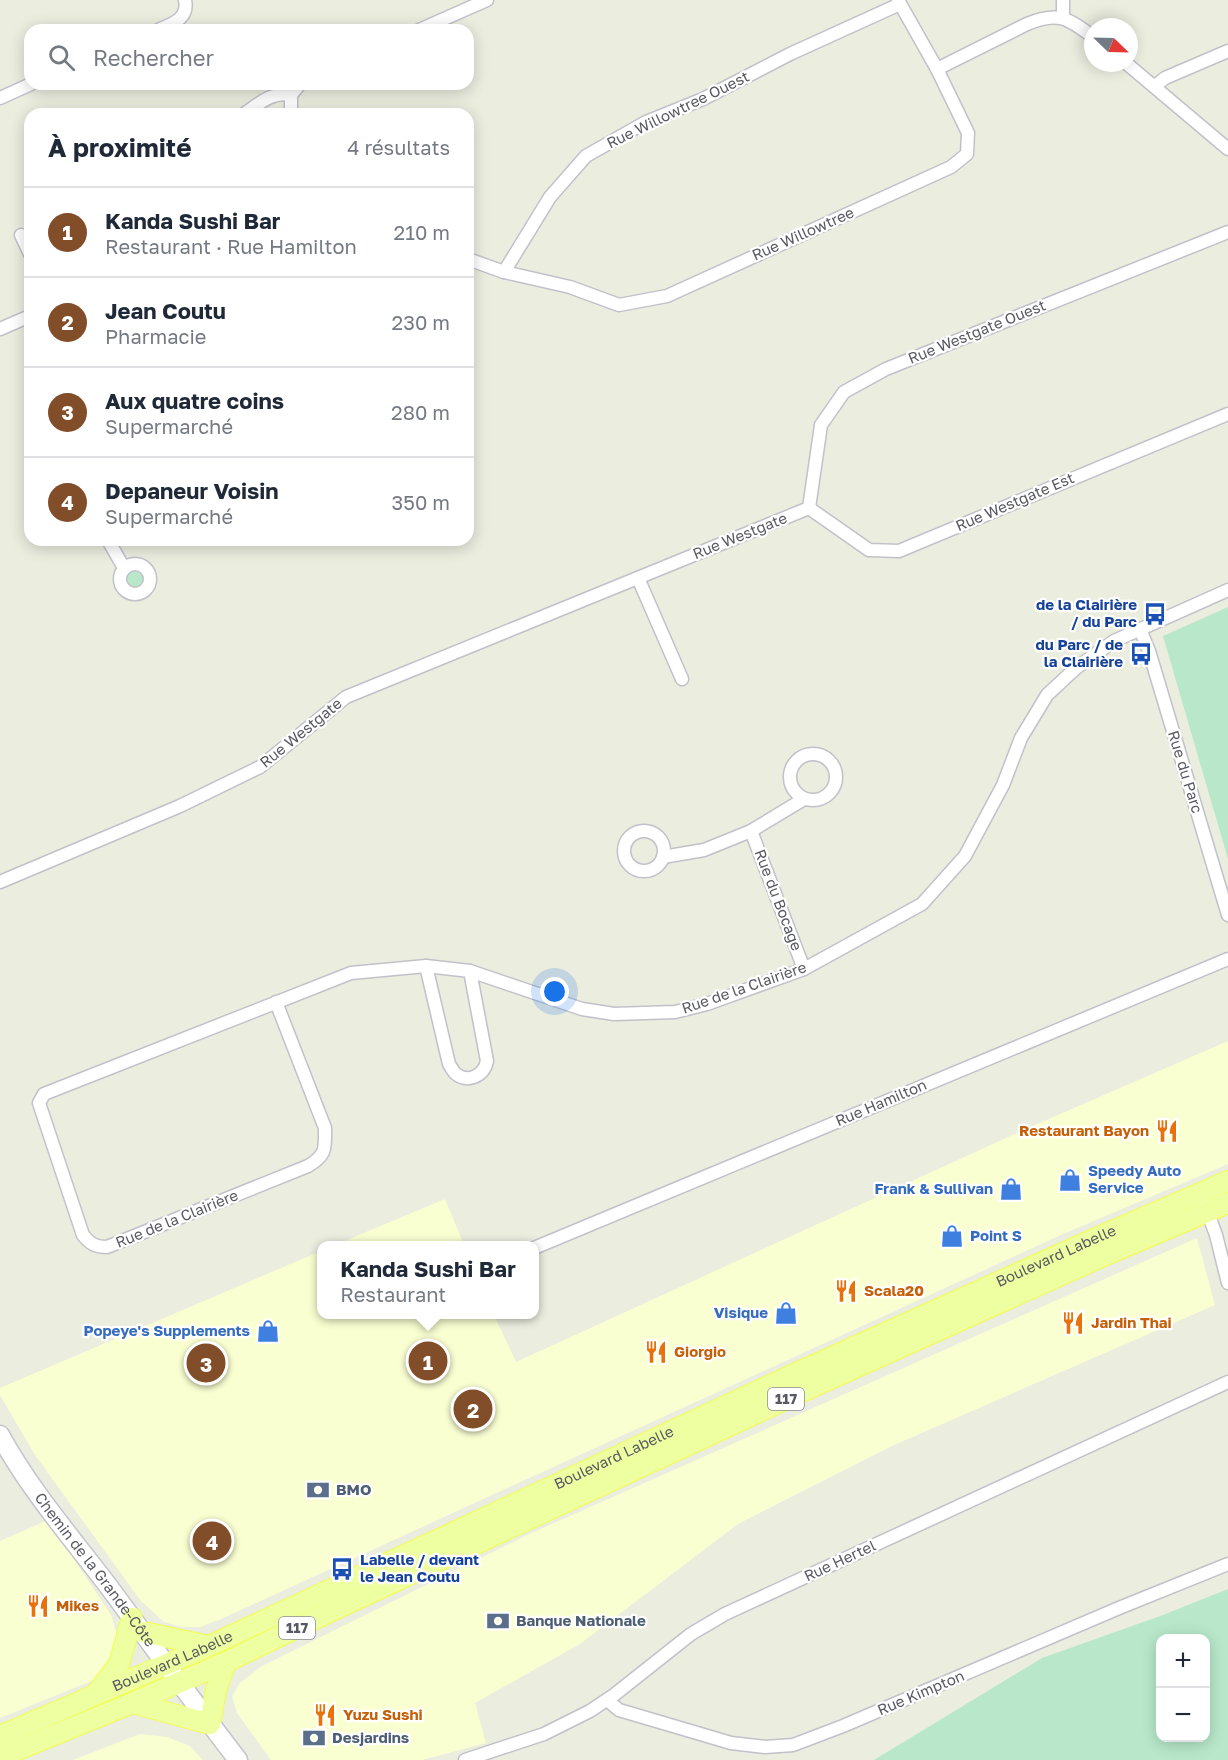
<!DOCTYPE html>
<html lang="fr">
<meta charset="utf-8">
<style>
:root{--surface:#fff;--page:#f2f2f3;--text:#1f2937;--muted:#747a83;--line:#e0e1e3;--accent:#824d29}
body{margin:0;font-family:"Golos Text",sans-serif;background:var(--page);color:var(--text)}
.controls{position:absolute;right:18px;bottom:18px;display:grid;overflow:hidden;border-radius:12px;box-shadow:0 3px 15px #0003}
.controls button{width:54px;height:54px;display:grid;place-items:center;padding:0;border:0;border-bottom:2px solid var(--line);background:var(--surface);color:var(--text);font:30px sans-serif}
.compass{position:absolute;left:1084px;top:18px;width:54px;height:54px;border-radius:50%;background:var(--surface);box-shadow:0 3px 15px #0003;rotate:113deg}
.you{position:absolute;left:555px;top:992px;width:21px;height:21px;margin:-15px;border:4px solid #fff;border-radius:50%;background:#1a73e8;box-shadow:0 0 0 9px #1a73e833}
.badge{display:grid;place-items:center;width:39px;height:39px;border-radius:50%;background:var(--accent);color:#fff;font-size:20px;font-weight:700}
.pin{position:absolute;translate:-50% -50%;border:3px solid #fff;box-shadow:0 2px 6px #0006}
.popup{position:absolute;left:317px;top:1241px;width:222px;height:78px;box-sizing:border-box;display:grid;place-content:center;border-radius:12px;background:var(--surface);filter:drop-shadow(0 2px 4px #0005);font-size:20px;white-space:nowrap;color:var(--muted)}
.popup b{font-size:22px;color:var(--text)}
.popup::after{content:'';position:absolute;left:50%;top:100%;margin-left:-12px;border:12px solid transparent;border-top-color:var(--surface)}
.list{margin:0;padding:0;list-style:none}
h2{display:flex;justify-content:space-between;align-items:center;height:78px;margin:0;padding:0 24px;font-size:26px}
h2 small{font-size:20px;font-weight:400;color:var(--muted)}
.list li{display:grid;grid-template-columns:39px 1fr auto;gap:18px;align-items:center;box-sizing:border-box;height:90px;padding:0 24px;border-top:2px solid var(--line)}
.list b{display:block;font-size:22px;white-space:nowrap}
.list p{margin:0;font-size:20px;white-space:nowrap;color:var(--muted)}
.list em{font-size:20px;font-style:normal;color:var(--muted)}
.icon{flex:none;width:33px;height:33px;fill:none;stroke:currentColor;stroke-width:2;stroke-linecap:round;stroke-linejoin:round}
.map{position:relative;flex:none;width:1228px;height:1760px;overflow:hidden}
.search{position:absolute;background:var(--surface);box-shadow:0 3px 15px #0003;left:24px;top:24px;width:450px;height:66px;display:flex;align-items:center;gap:15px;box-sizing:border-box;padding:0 21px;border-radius:18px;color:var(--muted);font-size:22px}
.panel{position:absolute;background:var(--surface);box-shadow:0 3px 15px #0003;left:24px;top:108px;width:450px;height:438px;border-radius:18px}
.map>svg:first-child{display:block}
</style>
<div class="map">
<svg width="1228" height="1760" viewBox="0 0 1228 1760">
<rect width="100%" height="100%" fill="#ebeddf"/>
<g fill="#faffd2">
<polygon points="1228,1041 1228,1164 1063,1234 221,1619 200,1627 182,1627 164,1622 141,1601 35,1455 0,1395 0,1388 321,1251 322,1314 494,1315 516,1362 1019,1132"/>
<polygon points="445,1199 464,1245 335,1245"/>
<polygon points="1197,1238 1215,1305 892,1446 738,1524 580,1644 475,1703 486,1743 422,1760 271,1760 237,1713 232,1696 240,1683 262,1666 527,1535"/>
<polygon points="48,1520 111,1615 118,1638 108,1667 94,1680 0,1718 0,1541"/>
<polygon points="140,1734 167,1737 190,1746 203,1760 73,1760"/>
</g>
<g fill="#b8e8c9" fill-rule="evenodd">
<circle cx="135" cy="579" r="10"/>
<polygon points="1228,607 1228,859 1163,636"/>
<path d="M 1228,1589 L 1228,1760 L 874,1760 L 1042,1658 L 1163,1615 ZM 1206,1638 L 1206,1738 L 1160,1738 L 1160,1638 Z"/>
</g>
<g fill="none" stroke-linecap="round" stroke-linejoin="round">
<g stroke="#c1c1ca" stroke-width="15">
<g id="street">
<polyline points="1063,17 1063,0"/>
<path d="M 158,30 C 172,24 189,19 185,0"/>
<polyline points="419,30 487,0"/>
<polyline points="1126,63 1228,149"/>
<path d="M 937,69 L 1027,24 C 1058,11 1068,18 1093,37"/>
<polyline points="1155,86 1165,78 1228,51"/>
<polyline points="0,98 31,84"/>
<path d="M 244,114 C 259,104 272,91 291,95"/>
<polyline points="291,114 291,95 300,84"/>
<polyline points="21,235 30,254"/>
<polyline points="468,259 504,272 570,287 619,305 667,296 951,167 967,154 968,133 937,69 898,0"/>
<polyline points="504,272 550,197 586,156 646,122 703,99 790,54 900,4"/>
<polyline points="0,329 30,316"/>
<polyline points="809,508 821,425 844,392 886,369 1228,232"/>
<polyline points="809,508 869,550 899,551 1228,414"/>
<polyline points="108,540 124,568"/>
<circle cx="135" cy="579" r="15"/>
<polyline points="638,578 682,679"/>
<polyline points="1140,629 1149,651 1228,915"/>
<circle cx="813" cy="777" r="23"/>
<circle cx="644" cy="851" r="20"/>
<polyline points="751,831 804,969"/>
<polyline points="663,857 704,850 751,831 804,799"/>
<polyline points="0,882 180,806 260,767 346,697 809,508"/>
<path d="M 426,966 L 449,1064 C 451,1067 453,1071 455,1073 C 467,1084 484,1076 487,1061 L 470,971"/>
<path d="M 276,1002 L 325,1128 C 325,1148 327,1155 308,1166 L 107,1247 C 96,1247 90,1244 83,1235 L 39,1103 L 44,1094 L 351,973 L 426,966 L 470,971 L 582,1009 L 614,1014 L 675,1012 L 707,1004 L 804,969 L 922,904 L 965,856 L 1003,785 L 1021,738 L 1047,695 L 1076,668 L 1114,641 L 1228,590"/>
<polyline points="1205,1205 1216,1235 1228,1283"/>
<polyline points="534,1248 1228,959"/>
<polyline points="607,1700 619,1710 731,1743 765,1747 793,1745 843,1726 1119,1608 1228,1564"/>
<polyline points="465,1760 544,1734 590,1711 614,1695 691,1634 725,1614 1228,1382"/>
</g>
</g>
<g stroke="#c3c3ce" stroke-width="21">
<g id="secondary">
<path id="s1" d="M 0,1435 C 30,1490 71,1537 109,1587 C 152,1645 194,1703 238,1760"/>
</g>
</g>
<g stroke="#f2ff46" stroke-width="22">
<g id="primary">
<polyline points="143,1632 209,1646"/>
<polyline points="96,1694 119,1664 132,1618"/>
<polyline points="132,1703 210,1724 216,1690 226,1662"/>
<path id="s2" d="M 0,1736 L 209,1646 L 803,1370 L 1094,1239 L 1228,1181"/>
<polyline points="0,1757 132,1703 226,1662 329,1612 821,1383 1101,1257 1228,1203"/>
</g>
</g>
<use href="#street" stroke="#fff" stroke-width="12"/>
<use href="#secondary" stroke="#fff" stroke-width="18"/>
<use href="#primary" stroke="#eeffa2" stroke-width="20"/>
</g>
<defs>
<g id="bus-bare" transform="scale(1.8)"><path d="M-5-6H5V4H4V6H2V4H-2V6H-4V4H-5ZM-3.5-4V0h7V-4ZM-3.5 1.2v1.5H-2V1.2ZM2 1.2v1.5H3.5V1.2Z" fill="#1a4fb4" stroke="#fff" stroke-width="2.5" paint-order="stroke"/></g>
<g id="restaurant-bare" transform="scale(1.8)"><path d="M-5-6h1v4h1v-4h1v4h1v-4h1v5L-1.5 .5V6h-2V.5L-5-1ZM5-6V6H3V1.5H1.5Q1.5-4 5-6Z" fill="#e8710a" stroke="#fff" stroke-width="2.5" paint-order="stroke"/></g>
<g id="shop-bare" transform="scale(1.8)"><path d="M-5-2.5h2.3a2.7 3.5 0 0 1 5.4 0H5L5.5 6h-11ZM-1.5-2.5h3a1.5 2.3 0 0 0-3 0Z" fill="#3f7fe0" stroke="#fff" stroke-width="2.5" paint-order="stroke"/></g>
<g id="bank-bare" transform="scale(1.8)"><path d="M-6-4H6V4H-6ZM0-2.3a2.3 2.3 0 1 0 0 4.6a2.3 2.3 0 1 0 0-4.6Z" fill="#5c6f8a" stroke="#fff" stroke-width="2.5" paint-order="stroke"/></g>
</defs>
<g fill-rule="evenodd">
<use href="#bus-bare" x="1155" y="614"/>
<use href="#bus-bare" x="1141" y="654"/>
<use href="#restaurant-bare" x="1167" y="1131"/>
<use href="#shop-bare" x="1070" y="1180"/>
<use href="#shop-bare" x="1011" y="1189"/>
<use href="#shop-bare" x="952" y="1236"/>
<use href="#restaurant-bare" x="846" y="1291"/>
<use href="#shop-bare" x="786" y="1313"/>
<use href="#restaurant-bare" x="1073" y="1323"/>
<use href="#shop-bare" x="268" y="1331"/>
<use href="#restaurant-bare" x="656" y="1352"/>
<use href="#bank-bare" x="318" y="1490"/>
<use href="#bus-bare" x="342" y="1569"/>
<use href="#restaurant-bare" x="38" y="1606"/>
<use href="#bank-bare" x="498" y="1621"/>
<use href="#restaurant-bare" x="325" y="1715"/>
<use href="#bank-bare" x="314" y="1738"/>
</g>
<g text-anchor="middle" stroke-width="4.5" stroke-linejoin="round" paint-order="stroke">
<g fill="#fff" stroke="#8a8b91" stroke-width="1.5">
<rect x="768" y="1388" width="36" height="22" rx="4.5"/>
<rect x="279" y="1617" width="36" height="22" rx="4.5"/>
</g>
<g font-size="14" font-weight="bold" fill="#585962">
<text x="786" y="1404">117</text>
<text x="297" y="1633">117</text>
</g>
<g font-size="15" fill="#585962" stroke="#fff">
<text transform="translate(678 110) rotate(-26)" y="5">Rue Willowtree Ouest</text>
<text transform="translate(803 234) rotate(-24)" y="5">Rue Willowtree</text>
<text transform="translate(977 332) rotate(-22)" y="5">Rue Westgate Ouest</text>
<text transform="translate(1015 502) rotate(-23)" y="5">Rue Westgate Est</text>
<text transform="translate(740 536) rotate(-22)" y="5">Rue Westgate</text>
<text transform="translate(301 733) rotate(-39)" y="5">Rue Westgate</text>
<text transform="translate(1185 772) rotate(73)" y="5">Rue du Parc</text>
<text transform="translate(778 900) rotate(69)" y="5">Rue du Bocage</text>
<text transform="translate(744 988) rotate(-19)" y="5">Rue de la Clairière</text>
<text transform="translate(881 1103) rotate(-23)" y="5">Rue Hamilton</text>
<text transform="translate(177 1219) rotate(-22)" y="5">Rue de la Clairière</text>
<text dy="5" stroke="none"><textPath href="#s2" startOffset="1160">Boulevard Labelle</textPath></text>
<text dy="5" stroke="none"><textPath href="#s2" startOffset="674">Boulevard Labelle</textPath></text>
<text transform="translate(840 1561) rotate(-25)" y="5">Rue Hertel</text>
<text dy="5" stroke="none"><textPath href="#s1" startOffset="165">Chemin de la Grande-Côte</textPath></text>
<text dy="5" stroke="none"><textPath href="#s2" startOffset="188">Boulevard Labelle</textPath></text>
<text transform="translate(921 1693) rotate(-23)" y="5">Rue Kimpton</text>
</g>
<g font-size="15" font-weight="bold" fill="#164399" stroke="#fff" text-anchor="end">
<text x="1137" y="610">de la Clairière<tspan x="1137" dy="17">/ du Parc</tspan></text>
<text x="1123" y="650">du Parc / de<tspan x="1123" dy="17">la Clairière</tspan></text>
<text x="360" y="1565" text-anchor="start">Labelle / devant<tspan x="360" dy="17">le Jean Coutu</tspan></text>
</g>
<g font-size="15" font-weight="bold" fill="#c56008" stroke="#fff" text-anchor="start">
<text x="1149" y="1136" text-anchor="end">Restaurant Bayon</text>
<text x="864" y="1296">Scala20</text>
<text x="1091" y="1328">Jardin Thai</text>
<text x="674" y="1357">Giorgio</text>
<text x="56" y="1611">Mikes</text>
<text x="343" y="1720">Yuzu Sushi</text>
</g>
<g font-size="15" font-weight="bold" fill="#366cbe" stroke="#fff" text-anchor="end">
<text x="1088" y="1176" text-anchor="start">Speedy Auto<tspan x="1088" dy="17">Service</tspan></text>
<text x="993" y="1194">Frank &amp; Sullivan</text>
<text x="970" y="1241" text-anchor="start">Point S</text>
<text x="768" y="1318">Visique</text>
<text x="250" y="1336">Popeye's Supplements</text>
</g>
<g font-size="15" font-weight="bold" fill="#4e5e75" stroke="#fff" text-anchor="start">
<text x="336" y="1495">BMO</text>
<text x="516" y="1626">Banque Nationale</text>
<text x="332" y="1743">Desjardins</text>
</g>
</g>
</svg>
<div class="controls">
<button>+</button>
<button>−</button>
</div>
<svg class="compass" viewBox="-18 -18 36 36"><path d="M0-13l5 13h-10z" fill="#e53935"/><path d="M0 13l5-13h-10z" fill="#747a83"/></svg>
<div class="you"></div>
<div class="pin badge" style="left:428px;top:1361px">1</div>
<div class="popup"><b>Kanda Sushi Bar</b>Restaurant</div>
<div class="pin badge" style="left:473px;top:1409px">2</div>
<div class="pin badge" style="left:206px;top:1363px">3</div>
<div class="pin badge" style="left:212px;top:1541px">4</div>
<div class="search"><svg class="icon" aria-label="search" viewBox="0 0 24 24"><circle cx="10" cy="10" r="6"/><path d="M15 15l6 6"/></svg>Rechercher</div>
<section class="panel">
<h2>À proximité<small>4 résultats</small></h2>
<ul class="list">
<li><span class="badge">1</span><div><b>Kanda Sushi Bar</b><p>Restaurant · Rue Hamilton</p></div><em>210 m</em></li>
<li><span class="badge">2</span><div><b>Jean Coutu</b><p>Pharmacie</p></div><em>230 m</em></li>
<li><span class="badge">3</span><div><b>Aux quatre coins</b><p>Supermarché</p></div><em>280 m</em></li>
<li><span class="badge">4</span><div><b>Depaneur Voisin</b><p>Supermarché</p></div><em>350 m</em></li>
</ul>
</section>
</div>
